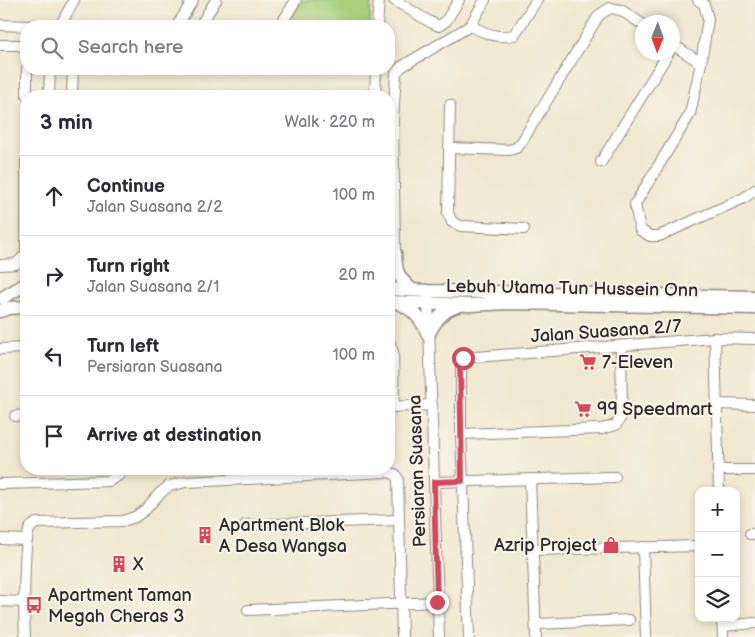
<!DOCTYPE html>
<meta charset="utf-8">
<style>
:root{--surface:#fff;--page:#f7f7f7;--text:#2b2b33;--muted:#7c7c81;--line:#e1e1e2}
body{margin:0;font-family:"Balsamiq Sans",sans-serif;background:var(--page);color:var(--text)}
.controls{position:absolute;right:15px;bottom:15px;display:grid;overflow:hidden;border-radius:10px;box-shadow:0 2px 8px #0003}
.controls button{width:45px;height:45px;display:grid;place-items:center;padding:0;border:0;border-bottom:1px solid var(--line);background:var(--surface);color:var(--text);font:25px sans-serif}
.compass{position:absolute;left:635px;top:15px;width:45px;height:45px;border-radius:50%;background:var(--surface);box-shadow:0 2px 8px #0003;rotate:181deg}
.stop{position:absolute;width:15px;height:15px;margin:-11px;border:4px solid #d1495b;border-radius:50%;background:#fff}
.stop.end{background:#d1495b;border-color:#fff;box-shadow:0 1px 5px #0008}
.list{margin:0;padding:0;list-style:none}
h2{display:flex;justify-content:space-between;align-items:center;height:65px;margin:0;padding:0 20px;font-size:21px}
h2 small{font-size:16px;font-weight:400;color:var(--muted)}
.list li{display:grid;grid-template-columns:32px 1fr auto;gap:15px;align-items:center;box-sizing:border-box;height:80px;padding:0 20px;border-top:1px solid var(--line)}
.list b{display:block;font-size:19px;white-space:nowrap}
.list p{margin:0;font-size:16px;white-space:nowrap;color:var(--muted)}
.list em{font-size:16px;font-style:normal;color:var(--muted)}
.icon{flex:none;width:28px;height:28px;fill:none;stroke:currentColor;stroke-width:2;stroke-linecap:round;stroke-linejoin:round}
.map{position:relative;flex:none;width:755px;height:637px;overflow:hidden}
.search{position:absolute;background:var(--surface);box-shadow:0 2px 8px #0003;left:20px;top:20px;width:375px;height:55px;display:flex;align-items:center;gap:12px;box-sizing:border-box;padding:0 18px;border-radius:20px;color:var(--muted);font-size:19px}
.panel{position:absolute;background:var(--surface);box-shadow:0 2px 8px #0003;left:20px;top:90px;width:375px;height:385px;border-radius:20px}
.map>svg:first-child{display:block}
</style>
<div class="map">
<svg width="755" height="637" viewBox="0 0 755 637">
<rect width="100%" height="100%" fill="#f7f3e8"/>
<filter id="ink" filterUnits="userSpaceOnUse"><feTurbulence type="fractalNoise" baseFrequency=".02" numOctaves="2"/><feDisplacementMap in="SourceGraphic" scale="10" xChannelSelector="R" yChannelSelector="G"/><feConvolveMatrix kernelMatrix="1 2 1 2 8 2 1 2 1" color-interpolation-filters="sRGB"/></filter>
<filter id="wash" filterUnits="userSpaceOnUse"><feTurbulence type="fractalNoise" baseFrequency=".0096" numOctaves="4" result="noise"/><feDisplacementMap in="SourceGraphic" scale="20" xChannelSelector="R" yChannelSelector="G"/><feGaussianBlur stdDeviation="1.12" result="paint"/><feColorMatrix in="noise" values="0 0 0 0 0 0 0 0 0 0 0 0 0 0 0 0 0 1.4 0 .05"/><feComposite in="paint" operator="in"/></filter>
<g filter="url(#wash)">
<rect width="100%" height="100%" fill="#f0e8d0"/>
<polygon fill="#a6d07c" stroke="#687e54" points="302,0 371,0 370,26 286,26"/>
</g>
<g filter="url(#ink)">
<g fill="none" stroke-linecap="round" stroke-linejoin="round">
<g stroke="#8e8a7e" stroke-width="12">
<g id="minor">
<polyline points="394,0 430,22 439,26 446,21 459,0"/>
<polyline points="698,0 704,4 708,19 701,63 690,114 635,204 640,230 650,236 659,236 744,198 755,190"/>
<polyline points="0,25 31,26"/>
<polyline points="60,26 74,0"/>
<polyline points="177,26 193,0"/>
<polyline points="200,26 216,0"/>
<polyline points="280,26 296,0"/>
<polyline points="377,26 379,0"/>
<path d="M 470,26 C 487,33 495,39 514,35 L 537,0"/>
<polyline points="672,44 701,63"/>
<polyline points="0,45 19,45 26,49"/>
<polyline points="27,96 27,69"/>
<polyline points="49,96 50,69"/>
<polyline points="72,96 73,69"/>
<polyline points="375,96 376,69"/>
<polyline points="450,105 448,213 452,222 461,226 524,229"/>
<polyline points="449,148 509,150 516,148 521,143 599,15 610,8 621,10 642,24"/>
<polyline points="601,162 669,52"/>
<polyline points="395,253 393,120 396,73 401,67 470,26 485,0"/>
<polyline points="0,265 16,264 26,254 26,162"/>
<polyline points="428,296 439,637"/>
<polyline points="715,338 719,491"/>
<polyline points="389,341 393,352 394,407"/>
<polyline points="0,349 26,348"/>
<polyline points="716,404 755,405"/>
<polyline points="389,407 432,405"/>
<polyline points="15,416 26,415"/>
<polyline points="461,434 602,429 616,425 622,415 621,347"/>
<polyline points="718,470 755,470"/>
<polyline points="530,479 536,637"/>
<polyline points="434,482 615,477"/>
<polyline points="0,484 109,481 119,475 119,469"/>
<polyline points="245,525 398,520"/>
<polyline points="750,534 755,534"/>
<polyline points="0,539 27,540"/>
<polyline points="643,547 646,637"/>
<polyline points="534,550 699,546"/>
<polyline points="0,601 24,602"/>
<polyline points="248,610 437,602"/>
<polyline points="722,618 723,637"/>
<polyline points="536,624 629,620"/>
<polyline points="723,626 755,623"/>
<path d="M 25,637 C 24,619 23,540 30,528 C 32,526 34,525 36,523 L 123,521 L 135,517 L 145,510 L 159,494 L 169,486 L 186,482 L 387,472 L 395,474 L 398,479 L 402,637"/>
<polyline points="469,637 461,434 461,360 463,358 715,338 755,339"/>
</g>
</g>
<g stroke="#8e8a7e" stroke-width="15">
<g id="major">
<path d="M 395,253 C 396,272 397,276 411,289"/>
<polyline points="389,289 428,291 755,297"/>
<polyline points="2,298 26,284"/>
<polyline points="389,302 470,305 509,303 755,308"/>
<path d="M 399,303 C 414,310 423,320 428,335"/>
<polyline points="0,311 9,308 26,307"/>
<path d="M 428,335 C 435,322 441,311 457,306"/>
</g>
</g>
<use href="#minor" stroke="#fff" stroke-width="10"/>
<use href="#major" stroke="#fff" stroke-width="12"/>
</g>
</g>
<g fill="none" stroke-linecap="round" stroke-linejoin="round" filter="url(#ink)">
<polyline stroke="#d1495b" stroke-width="6" points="437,602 434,482 462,481 460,363 463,358"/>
</g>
<defs>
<g id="supermarket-bare" transform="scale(1.35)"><path d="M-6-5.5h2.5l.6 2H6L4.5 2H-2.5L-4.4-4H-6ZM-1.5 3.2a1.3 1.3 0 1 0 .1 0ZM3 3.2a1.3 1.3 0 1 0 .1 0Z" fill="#d1495b" stroke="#f7f3e8" stroke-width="2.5" paint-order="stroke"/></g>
<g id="building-bare" transform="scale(1.35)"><path d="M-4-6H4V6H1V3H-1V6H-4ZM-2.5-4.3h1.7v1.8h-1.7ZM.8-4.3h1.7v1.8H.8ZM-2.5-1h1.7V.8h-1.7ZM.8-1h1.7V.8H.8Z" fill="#d1495b" stroke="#f7f3e8" stroke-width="2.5" paint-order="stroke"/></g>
<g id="shop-bare" transform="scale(1.35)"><path d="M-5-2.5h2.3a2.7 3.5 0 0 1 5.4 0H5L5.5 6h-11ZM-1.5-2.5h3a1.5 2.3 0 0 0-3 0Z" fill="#d1495b" stroke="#f7f3e8" stroke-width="2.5" paint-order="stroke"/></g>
<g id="bus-bare" transform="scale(1.35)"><path d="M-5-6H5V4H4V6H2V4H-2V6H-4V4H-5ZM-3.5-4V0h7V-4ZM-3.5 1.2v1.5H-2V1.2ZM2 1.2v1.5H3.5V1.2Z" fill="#d1495b" stroke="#f7f3e8" stroke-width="2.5" paint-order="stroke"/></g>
</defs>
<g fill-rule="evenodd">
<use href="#supermarket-bare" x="588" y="362"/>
<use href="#supermarket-bare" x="583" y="409"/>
<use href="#building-bare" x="205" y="535"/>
<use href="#shop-bare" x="611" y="545"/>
<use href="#building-bare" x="119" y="564"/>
<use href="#bus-bare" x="34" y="605"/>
</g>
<g text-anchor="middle" stroke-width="4.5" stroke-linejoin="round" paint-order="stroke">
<g font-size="18" fill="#2b2b2b" stroke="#f7f3e8">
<text transform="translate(572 288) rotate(1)" y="6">Lebuh Utama Tun Hussein Onn</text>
<text transform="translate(606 331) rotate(-4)" y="6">Jalan Suasana 2/7</text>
<text transform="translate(417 471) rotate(-92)" y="6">Persiaran Suasana</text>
</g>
<g font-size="18" fill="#2b2b2b" stroke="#f7f3e8" text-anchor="start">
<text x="602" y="368">7-Eleven</text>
<text x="597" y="415">99 Speedmart</text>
<text x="219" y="531">Apartment Blok<tspan x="219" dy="21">A Desa Wangsa</tspan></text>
<text x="597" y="551" text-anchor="end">Azrip Project</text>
<text x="133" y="570">X</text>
<text x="48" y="601">Apartment Taman<tspan x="48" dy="21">Megah Cheras 3</tspan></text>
</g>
</g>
</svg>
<div class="controls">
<button>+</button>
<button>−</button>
<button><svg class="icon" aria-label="layers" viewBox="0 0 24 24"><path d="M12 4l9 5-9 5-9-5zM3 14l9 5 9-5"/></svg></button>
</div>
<svg class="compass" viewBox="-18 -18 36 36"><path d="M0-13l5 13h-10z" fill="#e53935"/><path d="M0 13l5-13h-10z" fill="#7c7c81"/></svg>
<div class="stop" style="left:463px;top:358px"></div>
<div class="stop end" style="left:437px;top:602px"></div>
<div class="search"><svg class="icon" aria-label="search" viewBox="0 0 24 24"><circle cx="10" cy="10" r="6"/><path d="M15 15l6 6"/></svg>Search here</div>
<section class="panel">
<h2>3 min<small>Walk · 220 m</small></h2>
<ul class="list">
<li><svg class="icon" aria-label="ahead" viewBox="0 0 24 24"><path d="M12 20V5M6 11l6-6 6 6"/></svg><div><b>Continue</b><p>Jalan Suasana 2/2</p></div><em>100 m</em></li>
<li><svg class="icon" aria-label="right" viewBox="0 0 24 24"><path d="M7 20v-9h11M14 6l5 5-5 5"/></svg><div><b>Turn right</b><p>Jalan Suasana 2/1</p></div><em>20 m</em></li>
<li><svg class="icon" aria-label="left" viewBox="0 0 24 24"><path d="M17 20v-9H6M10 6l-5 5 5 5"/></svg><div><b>Turn left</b><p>Persiaran Suasana</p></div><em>100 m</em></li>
<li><svg class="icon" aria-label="arrive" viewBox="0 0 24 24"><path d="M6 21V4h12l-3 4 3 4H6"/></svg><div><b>Arrive at destination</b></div></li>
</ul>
</section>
</div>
